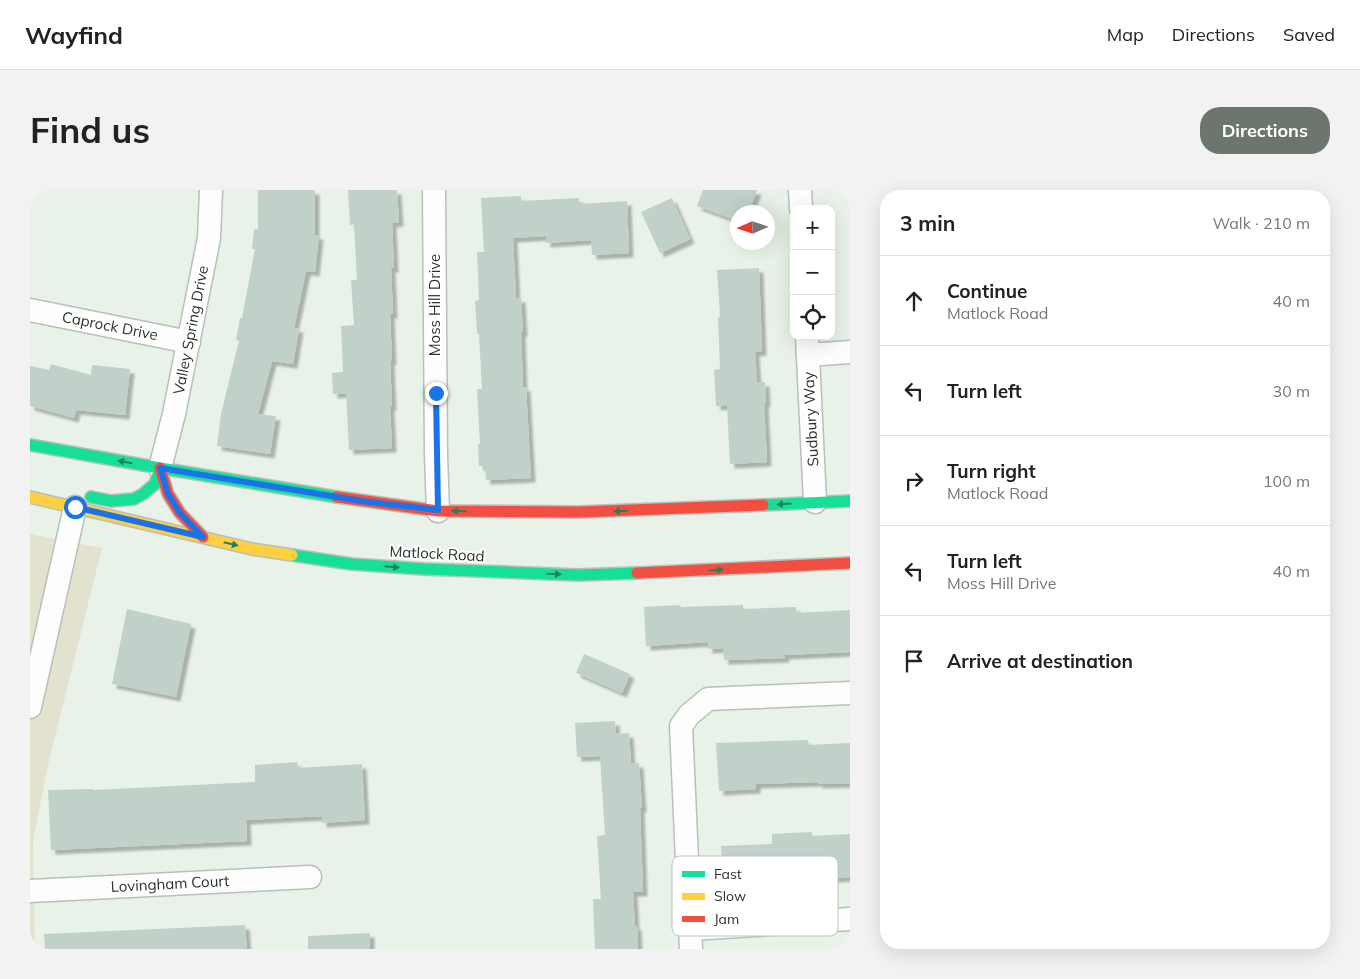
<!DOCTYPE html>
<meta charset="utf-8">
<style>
:root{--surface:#fff;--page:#f2f2f2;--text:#222;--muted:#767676;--line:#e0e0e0;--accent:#6d766e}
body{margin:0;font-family:Mulish,sans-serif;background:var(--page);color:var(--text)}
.controls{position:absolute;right:15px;top:15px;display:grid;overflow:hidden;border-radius:10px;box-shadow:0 5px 20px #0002}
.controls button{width:45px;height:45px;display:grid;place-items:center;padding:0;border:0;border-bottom:1px solid var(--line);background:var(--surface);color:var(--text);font:25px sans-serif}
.compass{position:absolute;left:700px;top:15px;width:45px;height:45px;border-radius:50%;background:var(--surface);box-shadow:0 5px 20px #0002;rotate:267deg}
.stop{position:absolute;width:15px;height:15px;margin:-11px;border:4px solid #1a73e8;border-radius:50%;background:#fff}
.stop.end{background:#1a73e8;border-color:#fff;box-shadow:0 1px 5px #0008}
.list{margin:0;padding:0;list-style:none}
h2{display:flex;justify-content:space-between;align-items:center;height:65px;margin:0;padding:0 20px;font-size:21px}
h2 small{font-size:16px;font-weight:400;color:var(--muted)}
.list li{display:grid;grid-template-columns:32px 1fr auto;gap:15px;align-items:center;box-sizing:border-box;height:90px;padding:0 20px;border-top:1px solid var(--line)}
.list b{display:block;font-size:19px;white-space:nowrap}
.list p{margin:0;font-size:16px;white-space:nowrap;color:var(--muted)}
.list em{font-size:16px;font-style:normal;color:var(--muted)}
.icon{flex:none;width:28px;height:28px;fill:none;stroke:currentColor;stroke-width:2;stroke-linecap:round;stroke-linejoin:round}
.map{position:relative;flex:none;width:820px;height:759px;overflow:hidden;border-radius:20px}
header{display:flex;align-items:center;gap:30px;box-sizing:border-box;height:70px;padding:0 25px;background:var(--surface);border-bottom:1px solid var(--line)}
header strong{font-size:24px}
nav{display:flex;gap:28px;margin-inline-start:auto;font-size:18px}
.intro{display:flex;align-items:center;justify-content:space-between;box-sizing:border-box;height:120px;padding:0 30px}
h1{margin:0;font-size:35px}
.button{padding:12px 22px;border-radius:20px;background:var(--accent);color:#fff;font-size:18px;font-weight:700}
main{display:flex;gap:30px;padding:0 30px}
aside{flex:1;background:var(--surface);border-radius:20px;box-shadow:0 5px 20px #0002}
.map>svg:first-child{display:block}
</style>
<header>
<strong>Wayfind</strong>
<nav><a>Map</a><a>Directions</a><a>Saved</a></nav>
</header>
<div class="intro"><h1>Find us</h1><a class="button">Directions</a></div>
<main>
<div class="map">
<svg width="820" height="759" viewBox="0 0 820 759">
<defs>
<filter id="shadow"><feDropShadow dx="4.5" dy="4.5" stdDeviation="1" flood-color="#0004"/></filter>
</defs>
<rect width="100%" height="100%" fill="#e8f2e8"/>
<polygon fill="#e2e2ce" points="0,344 72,358 17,579 3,651 5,759 0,759"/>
<g fill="#c1d0c9" filter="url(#shadow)">
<polygon points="228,0 285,0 285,45 289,45 285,82 276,81 264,138 269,138 263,174 242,171 228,224 246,226 240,264 187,256 191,224 209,151 206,150 210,128 212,128 225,59 222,59 224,39 228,39"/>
<polygon points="318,0 367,0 369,32 362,33 364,78 361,78 363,124 360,124 362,171 360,171 362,216 360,216 362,258 319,260 316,203 303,204 302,183 313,182 311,136 324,135 321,90 327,90 324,34 320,35"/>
<polygon points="673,0 727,0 719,22 708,22 708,31 667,16"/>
<polygon points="491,6 491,11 549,8 549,14 597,11 599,63 562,65 561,50 516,53 516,46 483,48 486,108 491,108 493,142 491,142 493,197 496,197 501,288 456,290 455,276 449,276 448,254 450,254 447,199 452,199 449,144 447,144 445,111 449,110 447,62 454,62 451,8"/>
<polygon points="642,8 660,49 630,63 611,22"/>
<polygon points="729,78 732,161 725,162 727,192 735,192 736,213 734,213 737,272 700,274 697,215 686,216 684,180 690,179 688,127 690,127 687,80"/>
<polygon points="21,174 61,185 62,175 100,179 95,225 46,220 44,228 0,216 0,176 19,180"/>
<polygon points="650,415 651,417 713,415 713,419 766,417 766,423 820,420 820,462 754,465 755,468 694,470 693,458 678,459 678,452 616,456 614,417"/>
<polygon points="97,419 161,434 146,507 82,494"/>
<polygon points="554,464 600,484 592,503 546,483"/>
<polygon points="585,531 586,544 599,543 601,573 609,573 612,618 610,618 613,702 603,702 605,736 607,736 608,759 565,759 563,709 571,709 567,646 575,645 570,566 547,567 545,533"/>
<polygon points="778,550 779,555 820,553 820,593 788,594 788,592 726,594 726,599 689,601 686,553"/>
<polygon points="267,572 268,578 332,574 335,630 292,633 292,626 216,630 217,651 21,660 18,600 63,599 63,600 225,592 225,575"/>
<polygon points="782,642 782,646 820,644 820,687 784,689 785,690 693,693 691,656 742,654 742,644"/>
<polygon points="215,735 217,759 15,759 14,744"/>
<polygon points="340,743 340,759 278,759 278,746"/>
</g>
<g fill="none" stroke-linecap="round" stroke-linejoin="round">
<g stroke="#b8c0b9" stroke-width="25">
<g id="street">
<polyline points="404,0 406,265 408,321"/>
<polyline points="770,0 771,19"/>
<polyline points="0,120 159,152"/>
<polyline points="777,146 785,312"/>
<polyline points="778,165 820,162"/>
<polyline points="130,278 144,224 179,48 181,0"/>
<polyline points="0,517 45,317"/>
<polyline points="0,701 280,687"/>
<polyline points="661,739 820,729"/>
<polyline points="661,759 651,536 659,525 678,509 820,503"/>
</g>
</g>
<g stroke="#b8c0b9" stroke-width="14">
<g id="fast">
<polyline points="0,255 130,278 307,307"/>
<polyline points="61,307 81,311 104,309 113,304 125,294 130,278"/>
<polyline points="733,315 820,311"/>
<polyline points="262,365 321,374 393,379 548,385 607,383"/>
</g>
</g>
<g stroke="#b8c0b9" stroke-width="14">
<polyline id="slow" points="0,307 222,359 262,365"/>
</g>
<g stroke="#b8c0b9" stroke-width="14">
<g id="jam">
<polyline points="130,278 138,304 150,323 173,347"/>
<polyline points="307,307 408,321 549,322 733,315"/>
<polyline points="607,383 820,373"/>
</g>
</g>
<use href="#street" stroke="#fcfdfc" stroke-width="22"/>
<use href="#fast" stroke="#16e098" stroke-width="11"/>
<use href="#slow" stroke="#ffcf43" stroke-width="11"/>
<use href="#jam" stroke="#f24e42" stroke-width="11"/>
</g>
<defs><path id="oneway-solid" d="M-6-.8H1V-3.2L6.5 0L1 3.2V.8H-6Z" transform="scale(1.25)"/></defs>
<g fill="#22815d">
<use href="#oneway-solid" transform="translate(95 272) rotate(-170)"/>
<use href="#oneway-solid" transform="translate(754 314) rotate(177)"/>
<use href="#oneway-solid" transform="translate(429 321) rotate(-179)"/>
<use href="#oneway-solid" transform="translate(591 321) rotate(178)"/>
<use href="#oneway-solid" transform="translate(201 354) rotate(13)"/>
<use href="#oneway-solid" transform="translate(362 377) rotate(5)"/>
<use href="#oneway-solid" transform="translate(686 380) rotate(-3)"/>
<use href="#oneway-solid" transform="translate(524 384) rotate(2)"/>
</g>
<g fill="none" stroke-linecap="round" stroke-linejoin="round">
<polyline stroke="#1a73e8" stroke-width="6" points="45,317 173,347 150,323 138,304 130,278 332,311 408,320 406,203"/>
</g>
<g text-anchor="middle" stroke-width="4" stroke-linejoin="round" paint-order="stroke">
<g font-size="15" fill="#2b332c" stroke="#fff">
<text transform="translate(405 115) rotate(-90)" y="5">Moss Hill Drive</text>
<text transform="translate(80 136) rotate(11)" y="5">Caprock Drive</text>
<text transform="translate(161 140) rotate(-79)" y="5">Valley Spring Drive</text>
<text transform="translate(781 229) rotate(-93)" y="5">Sudbury Way</text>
<text transform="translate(407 364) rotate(3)" y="5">Matlock Road</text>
<text transform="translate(140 694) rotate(-3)" y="5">Lovingham Court</text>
</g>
</g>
<rect x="642" y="666" width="166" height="80" rx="8" fill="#fff" stroke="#bfc2c0" stroke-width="1"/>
<rect x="652" y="681" width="23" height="6" fill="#16e098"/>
<rect x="652" y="703" width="23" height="7" fill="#ffcf43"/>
<rect x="652" y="726" width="23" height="6" fill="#f24e42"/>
<g font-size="14" fill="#2b332c">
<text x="684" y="689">Fast</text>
<text x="684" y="711">Slow</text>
<text x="684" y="734">Jam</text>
</g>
</svg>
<div class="controls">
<button>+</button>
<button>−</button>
<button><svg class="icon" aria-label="locate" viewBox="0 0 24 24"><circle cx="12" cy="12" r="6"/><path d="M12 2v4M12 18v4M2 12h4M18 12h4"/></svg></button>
</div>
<svg class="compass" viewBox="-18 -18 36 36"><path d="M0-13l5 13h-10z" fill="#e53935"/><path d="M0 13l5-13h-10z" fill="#767676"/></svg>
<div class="stop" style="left:45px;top:317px"></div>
<div class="stop end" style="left:406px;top:203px"></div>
</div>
<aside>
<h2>3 min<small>Walk · 210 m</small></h2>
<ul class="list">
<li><svg class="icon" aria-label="ahead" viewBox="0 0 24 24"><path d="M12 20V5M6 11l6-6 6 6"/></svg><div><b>Continue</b><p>Matlock Road</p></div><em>40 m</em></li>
<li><svg class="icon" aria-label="left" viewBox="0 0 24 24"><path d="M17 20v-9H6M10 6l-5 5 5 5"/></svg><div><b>Turn left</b></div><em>30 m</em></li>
<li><svg class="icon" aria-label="right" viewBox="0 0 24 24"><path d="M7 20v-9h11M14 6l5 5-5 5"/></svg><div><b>Turn right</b><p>Matlock Road</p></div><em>100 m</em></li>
<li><svg class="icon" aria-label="left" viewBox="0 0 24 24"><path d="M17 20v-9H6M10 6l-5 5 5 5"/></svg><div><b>Turn left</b><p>Moss Hill Drive</p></div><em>40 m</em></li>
<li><svg class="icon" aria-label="arrive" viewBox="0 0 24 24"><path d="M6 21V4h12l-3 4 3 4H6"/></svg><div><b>Arrive at destination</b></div></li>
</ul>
</aside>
</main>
